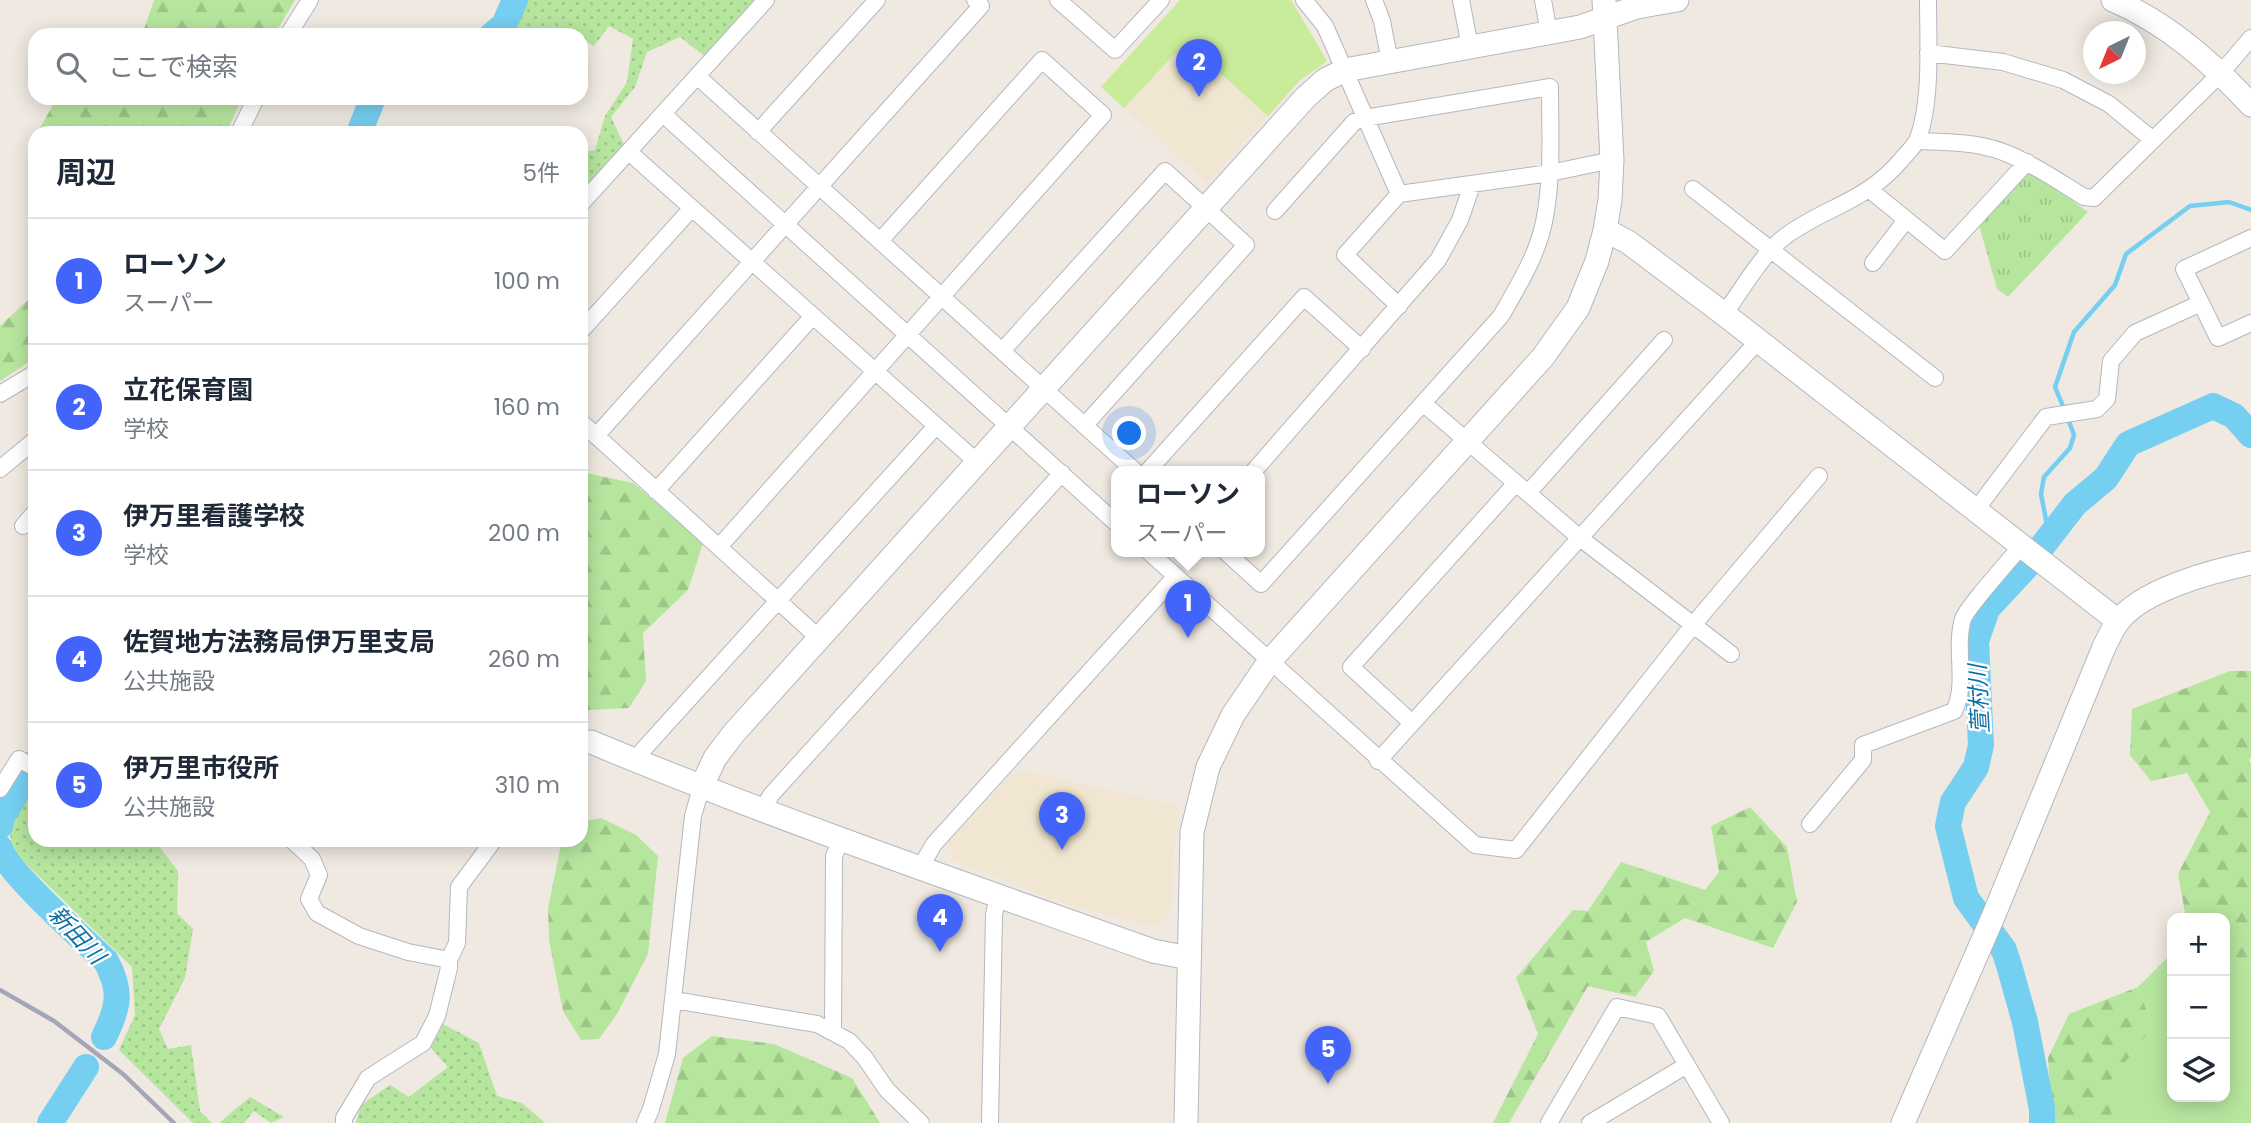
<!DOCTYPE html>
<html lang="ja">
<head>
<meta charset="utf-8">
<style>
  body { margin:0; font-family:Poppins,"Noto Sans JP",sans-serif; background:#f6f6f7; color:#1f2937 }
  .controls { position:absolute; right:21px; bottom:21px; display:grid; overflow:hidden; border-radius:14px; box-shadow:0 4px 18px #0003 }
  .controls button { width:63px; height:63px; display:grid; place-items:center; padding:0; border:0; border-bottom:2px solid #e0e1e3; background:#fff; color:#1f2937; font:35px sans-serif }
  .compass { position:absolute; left:2083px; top:21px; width:63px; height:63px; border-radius:50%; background:#fff; box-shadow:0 4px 18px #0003; rotate:223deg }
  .you { position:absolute; left:1130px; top:434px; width:24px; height:24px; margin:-18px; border:5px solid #fff; border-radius:50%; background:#1a73e8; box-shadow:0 0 0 10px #1a73e833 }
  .badge { display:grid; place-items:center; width:46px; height:46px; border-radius:50%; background:#4264fb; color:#fff; font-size:23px; font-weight:700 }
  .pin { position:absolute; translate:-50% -58px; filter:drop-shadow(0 2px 4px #0008) }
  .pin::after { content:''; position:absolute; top:37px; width:24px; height:21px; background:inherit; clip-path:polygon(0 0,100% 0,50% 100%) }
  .popup { position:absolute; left:1111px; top:466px; width:154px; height:91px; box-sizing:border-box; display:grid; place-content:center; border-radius:14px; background:#fff; filter:drop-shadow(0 2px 5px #0005); font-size:23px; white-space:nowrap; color:#747a83 }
  .popup b { font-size:26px; color:#1f2937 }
  .popup::after { content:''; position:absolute; left:50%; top:100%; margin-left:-14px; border:14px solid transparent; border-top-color:#fff }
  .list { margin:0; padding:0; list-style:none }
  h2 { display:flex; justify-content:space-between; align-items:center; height:91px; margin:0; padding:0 28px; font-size:30px }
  h2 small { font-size:23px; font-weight:400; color:#747a83 }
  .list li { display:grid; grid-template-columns:46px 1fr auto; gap:21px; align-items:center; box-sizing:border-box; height:126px; padding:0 28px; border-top:2px solid #e0e1e3 }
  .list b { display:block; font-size:26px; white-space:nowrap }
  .list p { margin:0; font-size:23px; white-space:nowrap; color:#747a83 }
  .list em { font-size:23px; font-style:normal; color:#747a83 }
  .icon { flex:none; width:38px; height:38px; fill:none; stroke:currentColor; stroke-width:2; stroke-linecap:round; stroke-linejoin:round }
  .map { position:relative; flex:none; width:2251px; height:1123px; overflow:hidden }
  .search { position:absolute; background:#fff; box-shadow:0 4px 18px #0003; left:28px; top:28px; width:560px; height:77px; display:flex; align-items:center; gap:18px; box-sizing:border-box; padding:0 24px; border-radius:21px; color:#747a83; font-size:26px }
  .panel { position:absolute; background:#fff; box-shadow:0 4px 18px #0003; left:28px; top:126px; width:560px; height:721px; border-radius:21px }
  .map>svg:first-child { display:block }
  .education { fill:#f0e6d1 }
  .grass { fill:url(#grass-dots) }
  .forest { fill:url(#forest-firs) }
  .park { fill:url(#park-tufts) }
  .garden { fill:#b6e59e }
  .pitch { fill:#c9ec9a }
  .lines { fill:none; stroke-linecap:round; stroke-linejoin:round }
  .stream { stroke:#75cff0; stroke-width:4.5 }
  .river { stroke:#75cff0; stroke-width:26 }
  .street-casing { stroke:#b4b7c1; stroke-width:18 }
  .secondary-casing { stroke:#b4b7c1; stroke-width:25 }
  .street { stroke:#fff; stroke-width:16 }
  .secondary { stroke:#fff; stroke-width:23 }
  .rail { stroke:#a3a6b8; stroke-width:4.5 }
  .labels { text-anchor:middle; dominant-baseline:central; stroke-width:5; stroke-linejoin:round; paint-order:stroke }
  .water-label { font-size:23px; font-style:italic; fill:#0d6fa3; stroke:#fff }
</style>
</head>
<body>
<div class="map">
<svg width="2251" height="1123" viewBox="0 0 2251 1123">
  <defs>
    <pattern id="grass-dots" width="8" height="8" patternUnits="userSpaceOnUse" patternTransform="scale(1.75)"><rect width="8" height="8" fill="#b6e59e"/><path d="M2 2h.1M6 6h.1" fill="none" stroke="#9dc588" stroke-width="1.8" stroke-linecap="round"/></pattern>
    <pattern id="forest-firs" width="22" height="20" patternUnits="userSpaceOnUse" patternTransform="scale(1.75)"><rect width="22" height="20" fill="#b6e59e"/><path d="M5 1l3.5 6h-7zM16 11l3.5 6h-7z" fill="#9dc588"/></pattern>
    <pattern id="park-tufts" width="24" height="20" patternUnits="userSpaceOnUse" patternTransform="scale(1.75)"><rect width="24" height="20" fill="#b6e59e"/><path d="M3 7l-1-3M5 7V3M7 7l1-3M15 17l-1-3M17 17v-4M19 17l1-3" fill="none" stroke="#9dc588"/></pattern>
  </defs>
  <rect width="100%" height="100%" fill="#efe9e1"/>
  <path class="education" d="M 1180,0 L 1291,0 L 1327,61 L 1299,81 L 1207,183 L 1101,87 Z
    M 1028,772 L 1180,806 L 1173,857 L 1170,915 L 1154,927 L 1067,904 L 953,861 L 949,842 L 1010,774 Z"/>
  <path class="grass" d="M 527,0 L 758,0 L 707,58 L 680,37 L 647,52 L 635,87 L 611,117 L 625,147 L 581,196 L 581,152 L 595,150 L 605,116 L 627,82 L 633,39 L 609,26 L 594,46 L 581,38 L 581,35 L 509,35 L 524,10 Z
    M 35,780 L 35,840 L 154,840 L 178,871 L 177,913 L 193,929 L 185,978 L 159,1029 L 168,1049 L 191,1045 L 200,1111 L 212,1123 L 193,1123 L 119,1050 L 135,1015 L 132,967 L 17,855 C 0,821 16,808 35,780 Z
    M 443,1024 L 479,1043 L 497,1096 L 522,1103 L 545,1123 L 356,1123 L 361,1105 L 390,1085 L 409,1097 L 448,1067 L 431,1048 Z
    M 250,1097 L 284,1117 L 271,1123 L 254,1111 L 244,1123 L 219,1123 Z"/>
  <path class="forest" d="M 154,0 L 295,0 L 274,35 L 142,35 Z
    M 57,98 L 242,98 L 226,133 L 37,133 Z
    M 35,297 L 35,358 L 0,381 L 0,326 L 28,300 Z
    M 581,472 L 633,483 L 703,543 L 688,590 L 643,633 L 646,681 L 629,708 L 588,710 L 581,739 Z
    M 2230,671 L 2251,671 L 2251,758 L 2249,760 L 2251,764 L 2251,961 L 2225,964 L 2225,918 L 2186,918 L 2178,874 L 2210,812 L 2187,773 L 2151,781 L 2130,755 L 2132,709 Z
    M 1750,807 L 1787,847 L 1797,902 L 1773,948 L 1685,918 L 1646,942 L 1654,971 L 1635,997 L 1588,986 L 1509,1123 L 1493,1123 L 1538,1034 L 1516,978 L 1573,910 L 1588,911 L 1621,862 L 1705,890 L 1719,872 L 1711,826 Z
    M 601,818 L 636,835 L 658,856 L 648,954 L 617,1014 L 599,1039 L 581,1040 L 563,1011 L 549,940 L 548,908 L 562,840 L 581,840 L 581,822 Z
    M 2138,987 L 2153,1027 L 2108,1084 L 2113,1123 L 2052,1123 L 2048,1058 L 2069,1014 Z
    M 712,1036 L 774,1044 L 852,1078 L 880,1123 L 665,1123 L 683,1058 Z"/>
  <path class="park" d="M 2029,171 L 2088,212 L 2008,297 L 1997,289 L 1979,225 Z"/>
  <path class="garden" d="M 2172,953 L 2172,1097 L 2225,1097 L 2225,964 L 2251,961 L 2251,1123 L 2113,1123 L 2108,1084 L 2153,1027 L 2138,987 Z"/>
  <path class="pitch" d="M 1180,0 L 1291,0 L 1327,61 L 1299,81 L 1268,116 L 1186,42 L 1124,108 L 1101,87 Z"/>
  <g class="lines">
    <path class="stream" d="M 2065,411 L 2055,387 L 2074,332 L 2115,285 L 2126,254 L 2190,206 L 2229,202 L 2251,210
      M 2049,535 L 2041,494 L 2044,477 L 2070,448 L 2074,435 L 2068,419"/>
    <path class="river" d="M 492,35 L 504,25 L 515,0
      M 359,133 L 373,98
      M 0,826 L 2,817 L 35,762
      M 0,848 C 5,870 85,941 106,961 C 122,991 119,1007 104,1037
      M 50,1123 L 86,1067
      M 2042,1123 L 2042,1109 L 2025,1022 L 2009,965 L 2004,950 L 1966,898 L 1948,826 L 1953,802 L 1976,767 L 1981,745 L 1976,641 L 1987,609 L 2026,567 L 2075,504 L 2106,478 L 2128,444 L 2213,406 L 2234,416 L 2251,435"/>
    <defs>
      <path id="street" d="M 1058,0 L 1115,50 L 1161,0
        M 1304,0 L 1325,26 L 1399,194 L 1550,173 L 1612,160
        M 1374,0 L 1382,21 L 1390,62
        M 1461,0 L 1470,47
        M 1543,0 L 1549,33
        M 288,35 L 310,0
        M 1928,53 L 2003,62 L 2063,80 L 2109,104 L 2153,140
        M 697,76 L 1136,472
        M 663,114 L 1116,523
        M 758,132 L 877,0
        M 239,133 L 256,98
        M 1917,141 C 1945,142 1977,142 2003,152 C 2032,163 2058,181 2084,197 L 2094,198 L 2221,73 L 2251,38
        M 629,152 L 977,462
        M 1693,189 L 1935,378
        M 1870,190 L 1945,251 L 2027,162
        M 581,204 L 766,0
        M 1873,263 L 1906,220
        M 2201,303 L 2184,269 L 2251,238
        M 1399,306 L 1345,255 L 1399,194
        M 1724,314 C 1742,290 1763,252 1787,235 C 1828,206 1867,201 1902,159 C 1907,153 1915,146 1918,138 C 1932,101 1928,40 1928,0
        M 581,331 L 692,208
        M 1002,351 L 1165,171 L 1246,245 L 1085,425
        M 0,394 L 35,373
        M 1424,404 L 1580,538 L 1731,654
        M 581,422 L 819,638
        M 596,436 L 981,6 L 975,0
        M 0,469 L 35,440
        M 1147,472 L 1304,297 L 1362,349
        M 1253,472 L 1438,260 L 1460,220 L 1472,185
        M 656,491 L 813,316
        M 1528,493 L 1664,340
        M 1975,511 L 2046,417 L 2097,409 L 2107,399 L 2111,361 L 2135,333 L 2201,303 L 2218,338 L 2251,323
        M 23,526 L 35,512
        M 719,547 L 1103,115 L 1042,60 L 880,241
        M 1149,552 L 1475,845 L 1516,850 L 1693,625 L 1819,476
        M 1226,552 L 1261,584 L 1501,316 C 1518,286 1537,256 1544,222 C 1553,178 1550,132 1550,87 L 1365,118 L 1354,122 L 1275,211
        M 1412,723 L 1351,667 L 1516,483
        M 637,761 L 642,751 L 936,426
        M 1378,761 L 1758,341
        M 0,789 L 19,759 L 35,768
        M 762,811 L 771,795 L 1062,473
        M 1810,824 L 1863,760 L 1863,745 L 1954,711 C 1968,684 1954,649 1963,619 C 1967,607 2010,560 2021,546
        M 292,840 L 312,859 L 319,875 L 309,899 L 317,913 L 359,936 L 408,952 L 449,960 L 449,968 L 437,1016 L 423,1043 L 368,1078 L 344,1118 L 344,1123
        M 920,868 L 934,844 L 1175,577
        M 449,960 L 457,943 L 459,887 L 494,840
        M 674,1000 L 817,1024 L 849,1041 L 865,1058 L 887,1090 L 921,1123
        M 833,1031 L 834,856 L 841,840
        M 645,1123 L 651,1109 L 667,1054 L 693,816 L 701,788
        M 990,1123 L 994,915 L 998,896
        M 1549,1123 L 1617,1007 L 1658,1016 L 1721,1123
        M 1590,1123 L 1687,1065"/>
      <path id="secondary" d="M 2113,0 C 2167,23 2211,62 2251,105
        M 1605,230 L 1628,242 L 1724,314 L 2118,621
        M 591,742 C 776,819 965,884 1153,951 L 1189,958
        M 701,788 L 715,758 L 734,733 L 1305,98 L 1325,80 L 1345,70 L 1580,27 L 1637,7 L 1677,0
        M 1186,1123 L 1192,832 L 1208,767 L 1233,715 L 1269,662 L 1543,357 L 1578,308 L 1597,261 L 1605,230 L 1610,200 L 1612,160 L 1604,0
        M 1903,1123 L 1993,917 L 2104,647 C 2108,639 2112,630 2117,623 C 2140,590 2213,571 2251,563"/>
    </defs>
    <use href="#street" class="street-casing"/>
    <use href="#secondary" class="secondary-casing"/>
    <use href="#street" class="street"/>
    <use href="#secondary" class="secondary"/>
    <path class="rail" d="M 0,990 L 54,1021 L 123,1074 L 174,1123"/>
  </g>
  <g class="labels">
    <g class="water-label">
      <text transform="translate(1979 699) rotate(-93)">萱村川</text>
      <text transform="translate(77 935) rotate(47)">新田川</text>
    </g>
  </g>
</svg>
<div class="controls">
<button>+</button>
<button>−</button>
<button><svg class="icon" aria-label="layers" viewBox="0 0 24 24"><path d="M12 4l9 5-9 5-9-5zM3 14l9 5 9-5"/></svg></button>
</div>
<svg class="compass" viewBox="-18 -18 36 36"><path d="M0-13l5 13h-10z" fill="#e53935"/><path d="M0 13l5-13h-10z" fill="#747a83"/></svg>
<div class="you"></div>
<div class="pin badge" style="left:1188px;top:638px">1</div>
<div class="popup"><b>ローソン</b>スーパー</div>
<div class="pin badge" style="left:1199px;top:97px">2</div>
<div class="pin badge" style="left:1062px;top:850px">3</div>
<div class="pin badge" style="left:940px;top:952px">4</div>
<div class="pin badge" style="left:1328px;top:1084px">5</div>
<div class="search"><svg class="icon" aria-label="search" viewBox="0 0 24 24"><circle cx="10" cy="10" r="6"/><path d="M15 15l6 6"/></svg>ここで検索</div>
<section class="panel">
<h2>周辺<small>5件</small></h2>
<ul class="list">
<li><span class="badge">1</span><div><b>ローソン</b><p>スーパー</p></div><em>100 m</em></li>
<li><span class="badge">2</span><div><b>立花保育園</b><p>学校</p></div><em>160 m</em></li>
<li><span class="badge">3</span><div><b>伊万里看護学校</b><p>学校</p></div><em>200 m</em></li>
<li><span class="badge">4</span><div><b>佐賀地方法務局伊万里支局</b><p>公共施設</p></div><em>260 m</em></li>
<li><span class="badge">5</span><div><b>伊万里市役所</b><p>公共施設</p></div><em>310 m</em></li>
</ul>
</section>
</div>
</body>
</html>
